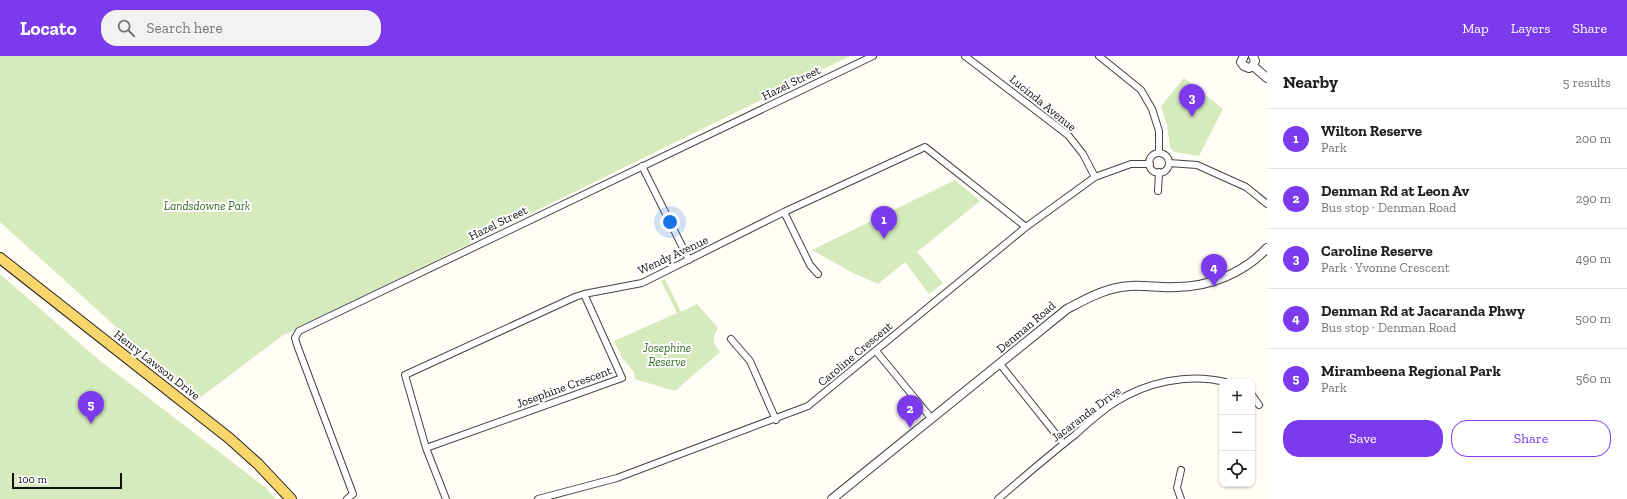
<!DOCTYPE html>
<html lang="en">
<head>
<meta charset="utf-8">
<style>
  body { margin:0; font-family:"Zilla Slab",serif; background:#f2f2f2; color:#202124 }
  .controls { position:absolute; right:12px; bottom:12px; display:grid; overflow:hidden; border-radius:8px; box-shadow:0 1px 3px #0004 }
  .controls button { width:36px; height:36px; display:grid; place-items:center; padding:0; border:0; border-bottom:1px solid #e0e0e0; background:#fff; color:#202124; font:20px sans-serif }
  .scale { position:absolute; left:12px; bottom:10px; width:110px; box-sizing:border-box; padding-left:4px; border:2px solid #111; border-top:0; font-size:11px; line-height:14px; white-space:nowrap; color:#111; -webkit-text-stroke:3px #fff; paint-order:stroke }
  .you { position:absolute; left:670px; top:166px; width:14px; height:14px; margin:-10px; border:3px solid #fff; border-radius:50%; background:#1a73e8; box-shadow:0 0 0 6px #1a73e833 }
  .badge { display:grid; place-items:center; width:26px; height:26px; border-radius:50%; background:#7c3aed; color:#fff; font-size:13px; font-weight:700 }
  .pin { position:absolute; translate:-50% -33px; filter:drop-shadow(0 1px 2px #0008) }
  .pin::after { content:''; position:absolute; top:21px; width:14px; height:12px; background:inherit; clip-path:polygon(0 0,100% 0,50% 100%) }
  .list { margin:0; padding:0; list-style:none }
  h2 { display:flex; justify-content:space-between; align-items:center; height:52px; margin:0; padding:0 16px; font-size:17px }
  h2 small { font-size:13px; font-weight:400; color:#757577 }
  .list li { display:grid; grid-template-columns:26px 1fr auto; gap:12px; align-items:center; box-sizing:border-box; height:60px; padding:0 16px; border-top:1px solid #e0e0e0 }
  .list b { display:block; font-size:15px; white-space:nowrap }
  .list p { margin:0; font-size:13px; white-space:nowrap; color:#757577 }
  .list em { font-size:13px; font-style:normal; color:#757577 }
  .actions { display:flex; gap:8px; padding:12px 16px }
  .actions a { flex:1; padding:9px 0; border:1px solid #7c3aed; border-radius:16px; text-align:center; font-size:14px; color:#7c3aed }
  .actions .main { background:#7c3aed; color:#fff }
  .icon { flex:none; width:22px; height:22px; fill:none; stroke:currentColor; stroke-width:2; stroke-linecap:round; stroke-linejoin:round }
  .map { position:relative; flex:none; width:1267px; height:443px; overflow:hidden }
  header { display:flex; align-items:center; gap:24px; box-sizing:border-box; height:56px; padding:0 20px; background:#7c3aed; color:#fff }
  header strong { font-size:19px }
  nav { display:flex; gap:22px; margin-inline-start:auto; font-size:14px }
  .search { width:280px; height:36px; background:#f2f2f2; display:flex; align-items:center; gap:10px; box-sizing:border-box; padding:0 14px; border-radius:16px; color:#757577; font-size:15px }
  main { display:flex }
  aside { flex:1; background:#fff }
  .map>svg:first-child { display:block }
  .green { fill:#d5ebbd }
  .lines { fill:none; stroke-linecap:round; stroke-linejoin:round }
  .minor-casing { stroke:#444; stroke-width:8 }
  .tertiary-casing { stroke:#444; stroke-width:10 }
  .primary-casing { stroke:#222; stroke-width:12 }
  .minor { stroke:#fff; stroke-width:6 }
  .tertiary { stroke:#fff; stroke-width:8 }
  .primary { stroke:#f9d66b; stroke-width:10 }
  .labels { text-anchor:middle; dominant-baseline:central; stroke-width:4; stroke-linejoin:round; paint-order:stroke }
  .street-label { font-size:12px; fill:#111; stroke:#fff }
  .park-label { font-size:12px; font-style:italic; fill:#2f6b1f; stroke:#fff }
</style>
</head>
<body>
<header>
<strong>Locato</strong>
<div class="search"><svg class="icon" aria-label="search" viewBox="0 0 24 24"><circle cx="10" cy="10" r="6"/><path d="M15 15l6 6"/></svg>Search here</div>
<nav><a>Map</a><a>Layers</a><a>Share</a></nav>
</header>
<main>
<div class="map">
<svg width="1267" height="443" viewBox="0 0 1267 443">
  <rect width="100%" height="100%" fill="#fffdf5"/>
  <path class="green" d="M 0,0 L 850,0 L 282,280 L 197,344 L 0,166 Z
    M 1184,22 L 1223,53 L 1199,100 L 1174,96 L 1170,91 L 1167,69 L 1161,50 Z
    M 955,124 L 980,145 L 917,196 L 943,227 L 929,238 L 905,206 L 878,228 L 853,217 L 812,194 Z
    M 0,218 L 99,304 L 266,432 L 276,443 L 0,443 Z
    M 665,223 L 681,256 L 697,248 L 718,272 C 712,281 713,289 720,296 L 675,335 L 635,323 L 634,316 L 623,303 L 614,285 L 677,257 L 661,225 Z"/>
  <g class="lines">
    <defs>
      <path id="minor" d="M 965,0 L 1068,79 L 1083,98 L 1095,121
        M 1099,0 L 1141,34 L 1152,53 L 1159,75 L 1159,97
        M1149 107a10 10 0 1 1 20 0a10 10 0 1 1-20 0Z
        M 1169,107 L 1197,109 L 1246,131 L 1267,148
        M 642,110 L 689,204
        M 1158,135 L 1159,116
        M 784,156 L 810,209 L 818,218
        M 731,283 L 750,305 L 776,364
        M 876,295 L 931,362
        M 1000,308 L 1063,387
        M 1252,339 L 1259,349
        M 426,392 L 622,322 L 584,238
        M 347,443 L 353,438 L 297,289 L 295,282 L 299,275 L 873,0
        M 446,443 L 426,392 L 405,319 L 575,241 L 584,238 L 642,227 L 784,156 L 925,91 L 1026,171
        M 538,443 L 617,422 L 808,350 L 1026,171 L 1095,121 L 1131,108 L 1150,108
        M 998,443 C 1024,421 1049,399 1076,378 C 1088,367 1100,356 1114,347 C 1146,326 1188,317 1225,326
        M 1181,443 L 1177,432 L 1181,414"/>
      <path id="tertiary" d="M 1244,0 L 1241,6 L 1244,10 L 1249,12 L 1253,10
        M 1253,0 L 1255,5 L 1253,10
        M 1253,10 L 1267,22
        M 832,443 L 1067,253 C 1086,243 1107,231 1130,230 C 1145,229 1161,232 1176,231 C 1209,231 1244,217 1267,192"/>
      <path id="primary" d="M 0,202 L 229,382 L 258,408 L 291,443"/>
    </defs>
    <use href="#minor" class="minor-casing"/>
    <use href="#tertiary" class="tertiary-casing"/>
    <use href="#primary" class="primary-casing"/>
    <use href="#minor" class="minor"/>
    <use href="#tertiary" class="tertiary"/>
    <use href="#primary" class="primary"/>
  </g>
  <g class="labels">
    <g class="street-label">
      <text transform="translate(791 27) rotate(-26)">Hazel Street</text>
      <text transform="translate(1043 47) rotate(39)">Lucinda Avenue</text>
      <text transform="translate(498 167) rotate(-26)">Hazel Street</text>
      <text transform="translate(673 199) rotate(-25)">Wendy Avenue</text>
      <text transform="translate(1026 271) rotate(-40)">Denman Road</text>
      <text transform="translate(855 298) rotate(-40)">Caroline Crescent</text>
      <text transform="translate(157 309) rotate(38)">Henry Lawson Drive</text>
      <text transform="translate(564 331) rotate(-20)">Josephine Crescent</text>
      <text transform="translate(1086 358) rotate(-37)">Jacaranda Drive</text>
    </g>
    <g class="park-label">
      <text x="207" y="150">Landsdowne Park</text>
      <text x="667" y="292">Josephine<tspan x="667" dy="14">Reserve</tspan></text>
    </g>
  </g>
</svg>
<div class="controls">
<button>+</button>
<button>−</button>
<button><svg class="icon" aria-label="locate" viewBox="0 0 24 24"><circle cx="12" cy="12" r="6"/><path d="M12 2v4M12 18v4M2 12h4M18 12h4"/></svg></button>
</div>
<div class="scale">100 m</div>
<div class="you"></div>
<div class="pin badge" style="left:884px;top:183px">1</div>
<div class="pin badge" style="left:910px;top:372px">2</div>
<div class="pin badge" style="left:1192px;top:61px">3</div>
<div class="pin badge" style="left:1214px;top:231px">4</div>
<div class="pin badge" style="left:91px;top:368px">5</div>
</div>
<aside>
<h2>Nearby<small>5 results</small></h2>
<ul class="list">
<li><span class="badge">1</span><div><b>Wilton Reserve</b><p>Park</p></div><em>200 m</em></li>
<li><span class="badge">2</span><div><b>Denman Rd at Leon Av</b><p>Bus stop · Denman Road</p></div><em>290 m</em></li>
<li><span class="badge">3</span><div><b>Caroline Reserve</b><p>Park · Yvonne Crescent</p></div><em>490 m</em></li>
<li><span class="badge">4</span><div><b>Denman Rd at Jacaranda Phwy</b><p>Bus stop · Denman Road</p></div><em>500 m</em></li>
<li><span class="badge">5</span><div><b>Mirambeena Regional Park</b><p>Park</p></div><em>560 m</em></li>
</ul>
<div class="actions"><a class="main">Save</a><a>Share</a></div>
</aside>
</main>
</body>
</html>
